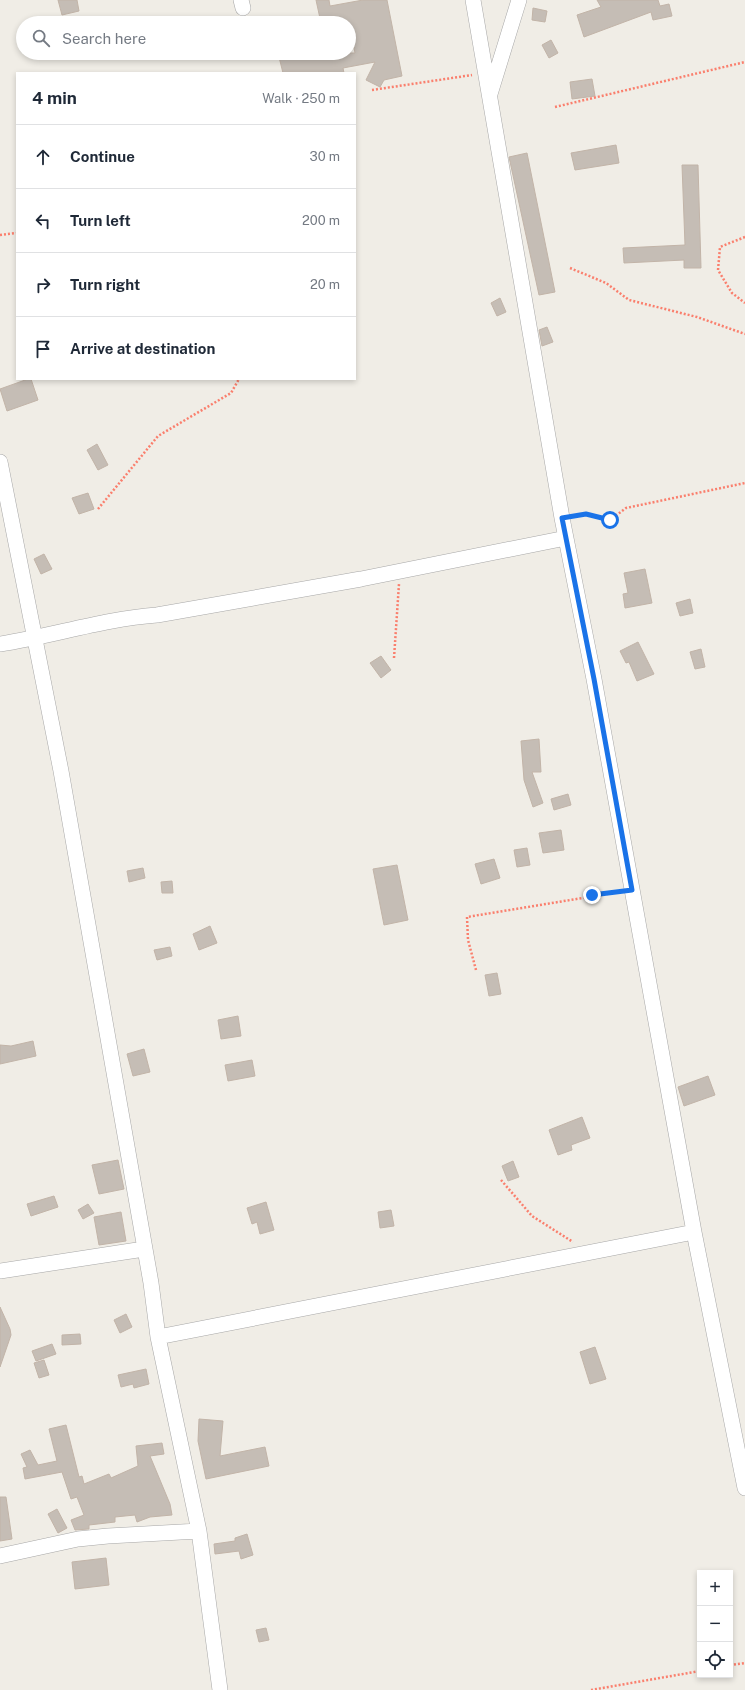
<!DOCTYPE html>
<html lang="en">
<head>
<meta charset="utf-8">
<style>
  body { margin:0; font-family:"Public Sans",sans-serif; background:#f6f6f7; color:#1f2937 }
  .controls { position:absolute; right:12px; bottom:12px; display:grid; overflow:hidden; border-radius:0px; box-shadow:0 2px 6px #0003 }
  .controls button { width:36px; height:36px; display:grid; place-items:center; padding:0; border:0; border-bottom:1px solid #e0e1e3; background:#fff; color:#1f2937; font:20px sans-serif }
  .stop { position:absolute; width:12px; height:12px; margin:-9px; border:3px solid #1a73e8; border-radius:50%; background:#fff }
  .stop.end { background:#1a73e8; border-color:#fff; box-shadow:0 1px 4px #0008 }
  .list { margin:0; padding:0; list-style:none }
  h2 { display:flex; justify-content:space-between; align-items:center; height:52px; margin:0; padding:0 16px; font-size:17px }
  h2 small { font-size:13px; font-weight:400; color:#747a83 }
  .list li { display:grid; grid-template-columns:26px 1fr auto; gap:12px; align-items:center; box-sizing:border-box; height:64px; padding:0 16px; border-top:1px solid #e0e1e3 }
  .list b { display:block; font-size:15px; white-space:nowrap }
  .list em { font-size:13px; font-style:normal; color:#747a83 }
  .icon { flex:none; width:22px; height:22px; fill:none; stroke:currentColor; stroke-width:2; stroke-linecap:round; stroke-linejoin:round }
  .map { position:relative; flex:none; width:745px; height:1690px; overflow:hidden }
  .search { position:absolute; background:#fff; box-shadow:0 2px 6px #0003; left:16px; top:16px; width:340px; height:44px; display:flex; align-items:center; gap:10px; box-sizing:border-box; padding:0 14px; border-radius:22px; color:#747a83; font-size:15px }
  .panel { position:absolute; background:#fff; box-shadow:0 2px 6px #0003; left:16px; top:72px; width:340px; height:308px; border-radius:0px }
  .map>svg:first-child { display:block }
  .building { fill:#c5bdb5; stroke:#c2b4a8 }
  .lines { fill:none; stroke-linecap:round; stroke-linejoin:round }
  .minor-casing { stroke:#a7a7a7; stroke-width:16 }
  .path { stroke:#fa7f6d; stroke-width:2.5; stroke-dasharray:2 2; stroke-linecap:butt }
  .minor { stroke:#fff; stroke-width:15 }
  .route { stroke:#1a73e8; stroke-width:5 }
</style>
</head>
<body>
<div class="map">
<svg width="745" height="1690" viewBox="0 0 745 1690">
  <rect width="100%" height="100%" fill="#f0ede6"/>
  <path class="building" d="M 58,0 L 77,0 L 79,11 L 62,15 Z
    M 316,0 L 329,0 L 330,6 L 363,0 L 387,0 L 402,76 L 384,80 L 380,87 L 366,80 L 375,62 L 343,68 L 344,73 L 283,73 L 279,57 L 299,53 L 355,53 L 349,23 L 321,23 Z
    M 597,0 L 658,0 L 660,6 L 669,4 L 672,16 L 653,20 L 651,12 L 584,37 L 577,15 L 601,7 Z
    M 533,8 L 547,11 L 545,22 L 532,20 Z
    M 551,40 L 558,53 L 549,58 L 542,45 Z
    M 592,79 L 595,96 L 572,99 L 570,82 Z
    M 616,145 L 619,163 L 575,170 L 571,153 Z
    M 527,153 L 555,292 L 539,295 L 509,157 Z
    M 682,165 L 698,165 L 701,268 L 684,268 L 684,260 L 624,263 L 623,248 L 685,245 Z
    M 500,298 L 506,312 L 497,316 L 491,303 Z
    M 547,327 L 553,342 L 542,346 L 539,330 Z
    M 28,379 L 31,379 L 38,400 L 7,411 L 0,389 Z
    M 97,444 L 108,465 L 98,470 L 87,450 Z
    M 88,493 L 94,509 L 79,514 L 72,498 Z
    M 44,554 L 52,569 L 41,574 L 34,559 Z
    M 645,569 L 652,603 L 625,608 L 623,594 L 628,593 L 624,573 Z
    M 690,599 L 693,613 L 680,616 L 676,603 Z
    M 638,642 L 654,674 L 637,681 L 629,662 L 626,663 L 620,651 Z
    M 701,649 L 705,667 L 695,669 L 690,652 Z
    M 381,656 L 391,670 L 381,678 L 370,663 Z
    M 539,739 L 541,772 L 532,772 L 543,803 L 533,807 L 524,780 L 521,741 Z
    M 568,794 L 571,805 L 554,810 L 551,799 Z
    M 561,830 L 564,850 L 543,853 L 539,833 Z
    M 527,848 L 530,865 L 517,867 L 514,850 Z
    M 494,859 L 500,878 L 481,884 L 475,864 Z
    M 397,865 L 408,920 L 384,925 L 373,869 Z
    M 143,868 L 145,878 L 129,882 L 127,871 Z
    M 172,881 L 173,893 L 162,893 L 161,882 Z
    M 210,926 L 217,943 L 199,950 L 193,934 Z
    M 170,947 L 172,956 L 157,960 L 154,950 Z
    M 497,973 L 501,994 L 489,996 L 485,975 Z
    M 238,1016 L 241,1036 L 221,1039 L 218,1020 Z
    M 33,1041 L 36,1056 L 0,1064 L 0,1045 L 11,1046 Z
    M 144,1049 L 150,1072 L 133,1076 L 127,1054 Z
    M 252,1060 L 255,1076 L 228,1081 L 225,1065 Z
    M 708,1076 L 715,1095 L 684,1106 L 678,1087 Z
    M 582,1117 L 590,1138 L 571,1145 L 572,1150 L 558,1155 L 549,1130 Z
    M 118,1160 L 124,1189 L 99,1194 L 92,1165 Z
    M 513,1161 L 519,1177 L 508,1181 L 502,1166 Z
    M 54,1196 L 58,1207 L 31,1216 L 27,1204 Z
    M 266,1202 L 274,1230 L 260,1234 L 257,1222 L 252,1224 L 247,1208 Z
    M 88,1204 L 94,1213 L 83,1219 L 78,1210 Z
    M 391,1210 L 394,1226 L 380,1228 L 378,1212 Z
    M 121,1212 L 126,1241 L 99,1245 L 94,1217 Z
    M 0,1307 L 10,1329 L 11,1335 L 0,1367 Z
    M 126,1314 L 132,1327 L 120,1333 L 114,1320 Z
    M 80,1334 L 81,1344 L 62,1345 L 62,1335 Z
    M 52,1344 L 56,1354 L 36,1361 L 32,1351 Z
    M 595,1347 L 606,1379 L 590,1384 L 580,1352 Z
    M 44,1360 L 49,1375 L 39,1378 L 34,1363 Z
    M 146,1369 L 149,1384 L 134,1388 L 133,1384 L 121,1387 L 118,1375 Z
    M 199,1419 L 223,1421 L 220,1456 L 265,1447 L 269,1466 L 206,1479 L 198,1441 Z
    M 66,1425 L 79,1477 L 82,1476 L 84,1484 L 109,1474 L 111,1478 L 138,1466 L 136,1446 L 162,1443 L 164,1454 L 150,1456 L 170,1504 L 172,1515 L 150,1517 L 137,1522 L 135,1515 L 115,1517 L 115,1522 L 89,1525 L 89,1529 L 75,1530 L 71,1520 L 84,1515 L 77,1497 L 71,1499 L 62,1472 L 25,1479 L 23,1468 L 27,1467 L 21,1454 L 30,1450 L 38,1465 L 57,1461 L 49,1429 Z
    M 0,1497 L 6,1497 L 12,1539 L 0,1541 Z
    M 57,1509 L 67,1528 L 58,1533 L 48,1514 Z
    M 247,1534 L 253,1555 L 241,1559 L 239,1551 L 215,1554 L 214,1544 L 235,1541 L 235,1538 Z
    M 106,1558 L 109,1585 L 75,1589 L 72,1562 Z
    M 266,1628 L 269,1640 L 259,1642 L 256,1630 Z"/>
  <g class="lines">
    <defs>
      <path id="minor" d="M 241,0 L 243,8
        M 473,0 L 562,518 L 594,679 L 694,1232 L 745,1488
        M 490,94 L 519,0
        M 0,462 L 61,771 L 151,1283 L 158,1337 L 199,1531 L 220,1690
        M 0,644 C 53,636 103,619 157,615 L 361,579 L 566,538
        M 0,1271 L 144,1249
        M 158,1337 L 694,1232
        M 0,1556 L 78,1539 L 108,1536 L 199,1531"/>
    </defs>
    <use href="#minor" class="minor-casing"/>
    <path class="path" d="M 372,90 L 472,75
      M 555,107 L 745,62
      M 0,235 L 17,233
      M 745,237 L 720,247 L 718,270 L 732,293 L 745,303
      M 570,268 L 606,283 L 629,300 L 697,317 L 745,334
      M 98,509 L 158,436 L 231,393 L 239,379
      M 574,516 L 586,514 L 610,520 L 626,508 L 745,483
      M 394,658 L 399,584
      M 476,970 L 468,940 L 467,917 L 619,892
      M 501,1180 L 532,1216 L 573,1242
      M 730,1665 L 745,1663
      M 591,1690 L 700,1671"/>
    <use href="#minor" class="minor"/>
  </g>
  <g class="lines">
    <path class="route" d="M 592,895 L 632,890 L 594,679 L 562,518 L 586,514 L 610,520"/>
  </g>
</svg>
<div class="controls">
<button>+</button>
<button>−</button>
<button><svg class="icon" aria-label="locate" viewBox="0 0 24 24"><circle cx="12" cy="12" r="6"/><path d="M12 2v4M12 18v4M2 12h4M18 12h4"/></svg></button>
</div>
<div class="stop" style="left:610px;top:520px"></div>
<div class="stop end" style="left:592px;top:895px"></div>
<div class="search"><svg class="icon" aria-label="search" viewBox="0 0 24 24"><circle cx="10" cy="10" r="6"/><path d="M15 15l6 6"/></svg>Search here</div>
<section class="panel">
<h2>4 min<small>Walk · 250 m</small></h2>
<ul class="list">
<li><svg class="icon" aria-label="ahead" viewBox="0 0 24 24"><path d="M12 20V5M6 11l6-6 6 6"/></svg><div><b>Continue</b></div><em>30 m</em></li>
<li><svg class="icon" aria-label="left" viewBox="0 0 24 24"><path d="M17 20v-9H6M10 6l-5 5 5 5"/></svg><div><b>Turn left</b></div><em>200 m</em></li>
<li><svg class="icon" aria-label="right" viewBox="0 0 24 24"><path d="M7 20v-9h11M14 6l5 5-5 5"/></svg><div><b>Turn right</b></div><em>20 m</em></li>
<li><svg class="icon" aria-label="arrive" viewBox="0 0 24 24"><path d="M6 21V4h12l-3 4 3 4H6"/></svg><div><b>Arrive at destination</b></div></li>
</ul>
</section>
</div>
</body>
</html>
